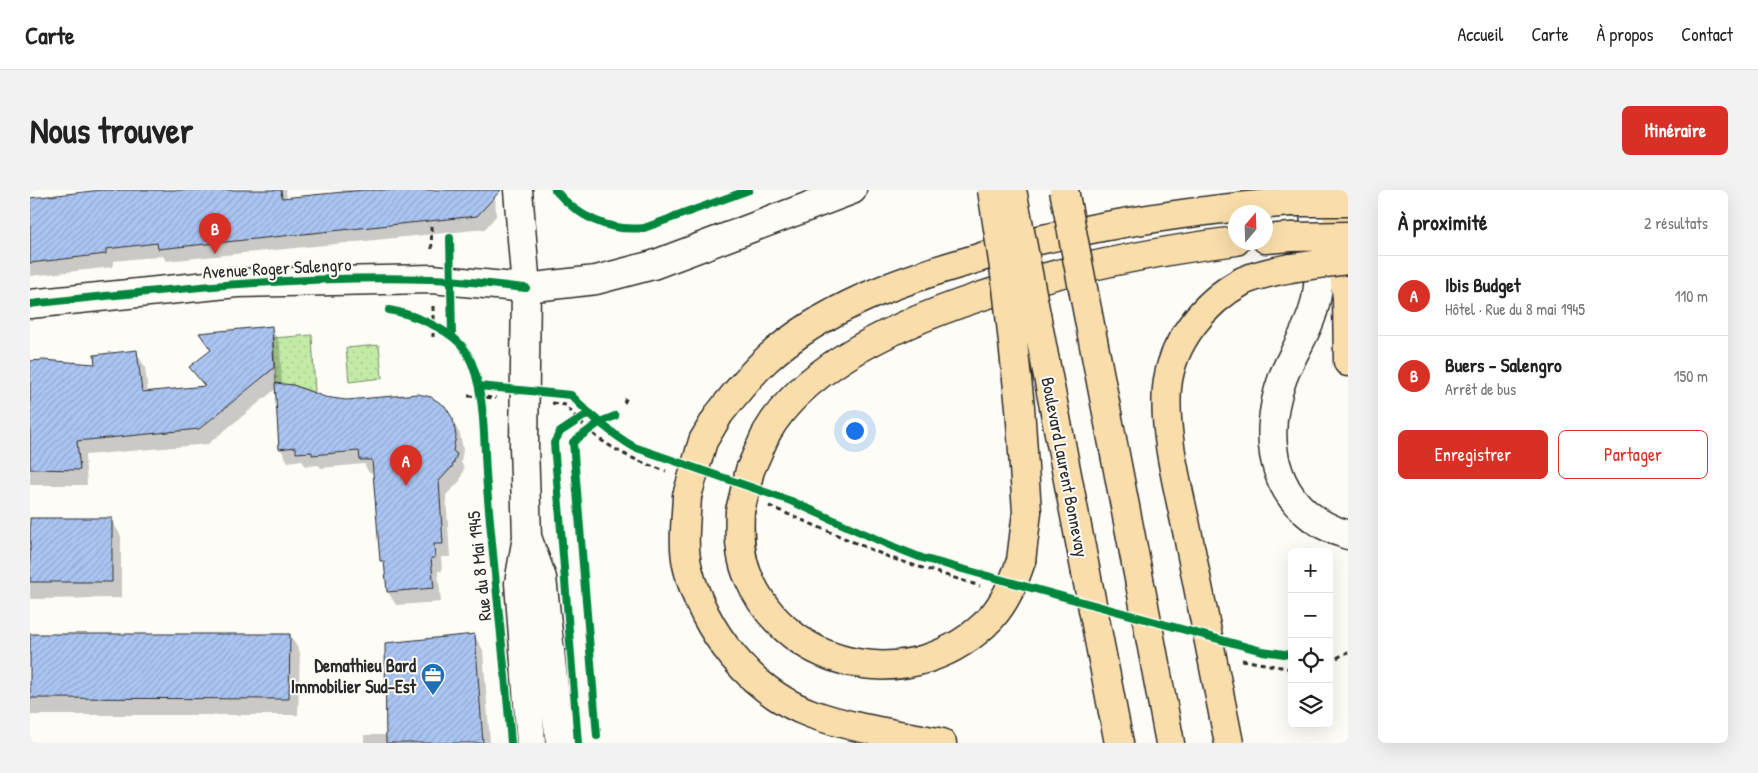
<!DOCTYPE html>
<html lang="fr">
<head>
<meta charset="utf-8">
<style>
  body { margin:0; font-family:"Patrick Hand",sans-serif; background:#f2f2f2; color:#222 }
  .controls { position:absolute; right:15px; bottom:15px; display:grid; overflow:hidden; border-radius:8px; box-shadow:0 5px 20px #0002 }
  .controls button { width:45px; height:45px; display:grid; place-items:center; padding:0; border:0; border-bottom:1px solid #e0e0e0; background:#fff; color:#222; font:25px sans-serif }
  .compass { position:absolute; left:1198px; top:15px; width:45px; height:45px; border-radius:50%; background:#fff; box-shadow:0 5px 20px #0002; rotate:19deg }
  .you { position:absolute; left:824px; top:240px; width:18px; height:18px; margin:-12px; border:4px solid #fff; border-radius:50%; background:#1a73e8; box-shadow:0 0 0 8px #1a73e833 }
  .badge { display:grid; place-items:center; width:32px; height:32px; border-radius:50%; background:#d93025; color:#fff; font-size:16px; font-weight:700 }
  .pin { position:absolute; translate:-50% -41px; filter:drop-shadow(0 1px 2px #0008) }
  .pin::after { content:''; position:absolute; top:26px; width:18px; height:15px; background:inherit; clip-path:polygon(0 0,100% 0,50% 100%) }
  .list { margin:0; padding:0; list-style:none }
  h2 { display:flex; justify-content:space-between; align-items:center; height:65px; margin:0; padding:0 20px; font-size:21px }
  h2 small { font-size:16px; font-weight:400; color:#767676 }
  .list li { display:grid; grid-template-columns:32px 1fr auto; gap:15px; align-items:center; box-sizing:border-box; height:80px; padding:0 20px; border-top:1px solid #e0e0e0 }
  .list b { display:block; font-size:19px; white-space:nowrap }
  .list p { margin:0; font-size:16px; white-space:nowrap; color:#767676 }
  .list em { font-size:16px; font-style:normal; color:#767676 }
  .actions { display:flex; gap:10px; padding:15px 20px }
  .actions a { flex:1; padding:11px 0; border:1px solid #d93025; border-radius:8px; text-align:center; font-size:18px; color:#d93025 }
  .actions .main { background:#d93025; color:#fff }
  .icon { flex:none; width:28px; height:28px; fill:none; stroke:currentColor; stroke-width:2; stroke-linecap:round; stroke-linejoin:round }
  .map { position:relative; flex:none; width:1318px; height:553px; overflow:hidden; border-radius:8px }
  header { display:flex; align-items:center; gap:30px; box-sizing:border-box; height:70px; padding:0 25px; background:#fff; border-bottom:1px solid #e0e0e0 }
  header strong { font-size:24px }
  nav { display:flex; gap:28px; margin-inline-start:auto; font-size:18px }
  .intro { display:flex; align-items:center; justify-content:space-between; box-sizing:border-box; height:120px; padding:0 30px }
  h1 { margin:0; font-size:35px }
  .button { padding:12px 22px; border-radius:8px; background:#d93025; color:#fff; font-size:18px; font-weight:700 }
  main { display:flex; gap:30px; padding:0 30px }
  aside { flex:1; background:#fff; border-radius:8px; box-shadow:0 5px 20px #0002 }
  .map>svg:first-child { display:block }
  .grass { fill:url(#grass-dots); stroke:#778b68 }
  .shadow { fill:#0003 }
  .building { fill:url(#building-hatch); stroke:#2b2b2b }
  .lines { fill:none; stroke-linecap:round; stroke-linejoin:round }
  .tertiary-casing { stroke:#2b2b2b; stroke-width:31 }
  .secondary-casing { stroke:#2b2b2b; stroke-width:31 }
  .trunk-casing { stroke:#2b2b2b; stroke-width:31 }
  .path { stroke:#2b2b2b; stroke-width:3; stroke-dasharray:5 4; stroke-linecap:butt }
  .tertiary { stroke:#fdfcf7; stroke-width:28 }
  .secondary { stroke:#fdfcf7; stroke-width:28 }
  .trunk { stroke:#f9deab; stroke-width:28 }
  .trunk-bridge-casing { stroke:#2b2b2b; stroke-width:31; stroke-linecap:butt }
  .trunk-bridge { stroke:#f9deab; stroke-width:28 }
  .cycleway-casing { stroke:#fdfcf7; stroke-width:11 }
  .cycleway { stroke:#00873e; stroke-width:8 }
  .labels { text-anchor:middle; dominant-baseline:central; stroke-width:4; stroke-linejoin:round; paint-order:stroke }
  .street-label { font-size:18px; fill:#2b2b2b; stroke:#fdfcf7 }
  .poi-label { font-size:18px; font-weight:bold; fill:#2b2b2b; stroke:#fdfcf7; text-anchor:end }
</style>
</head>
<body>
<header>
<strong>Carte</strong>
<nav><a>Accueil</a><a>Carte</a><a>À propos</a><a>Contact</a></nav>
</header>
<div class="intro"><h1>Nous trouver</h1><a class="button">Itinéraire</a></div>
<main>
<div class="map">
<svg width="1318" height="553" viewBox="0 0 1318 553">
  <defs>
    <pattern id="grass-dots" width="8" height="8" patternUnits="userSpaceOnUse" patternTransform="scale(1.25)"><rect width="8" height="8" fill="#c3eba6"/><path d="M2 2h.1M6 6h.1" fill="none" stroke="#a8ca8f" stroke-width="1.8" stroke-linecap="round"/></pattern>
    <pattern id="building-hatch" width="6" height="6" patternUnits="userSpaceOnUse" patternTransform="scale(1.25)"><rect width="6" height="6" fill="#abc5f2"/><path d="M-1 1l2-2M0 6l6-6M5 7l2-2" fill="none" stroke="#93a9d0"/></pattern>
  </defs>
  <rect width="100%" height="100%" fill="#fdfcf7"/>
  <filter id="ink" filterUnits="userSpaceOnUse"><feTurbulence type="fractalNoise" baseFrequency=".02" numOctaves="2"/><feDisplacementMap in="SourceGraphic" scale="10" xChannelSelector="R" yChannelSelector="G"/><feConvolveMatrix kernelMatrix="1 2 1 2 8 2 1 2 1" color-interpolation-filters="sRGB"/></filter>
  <g filter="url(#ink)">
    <path class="grass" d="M 282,145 L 285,203 L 263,195 L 246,196 L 243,148 Z
      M 349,155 L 352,188 L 319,192 L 316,158 Z"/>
    <path class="shadow" d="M 81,0 L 256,0 L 257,9 L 312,3 L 312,0 L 465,0 L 466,26 L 455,39 L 136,71 L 133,66 L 83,71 L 83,77 L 0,86 L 0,8 Z
      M 241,138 L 250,153 L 252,195 L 295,208 L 422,230 L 430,244 L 433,260 L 431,272 L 434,278 L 430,291 L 416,305 L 420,367 L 411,367 L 412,381 L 408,381 L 411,412 L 366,415 L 358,402 L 356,378 L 352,371 L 344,283 L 339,283 L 334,274 L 291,278 L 289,275 L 275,276 L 272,270 L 258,272 L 250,258 L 247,198 L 178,254 L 55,265 L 57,295 L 0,295 L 0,173 L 66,175 L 106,162 L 115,177 L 118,203 L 174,197 L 161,177 L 181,162 L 171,144 Z
      M 0,329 L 81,329 L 91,346 L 91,408 L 0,409 Z
      M 0,445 L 260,445 L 270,462 L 268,525 L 0,525 Z
      M 445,446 L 453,460 L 460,553 L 334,553 L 334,545 L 357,545 Z"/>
    <path class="building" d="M 72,0 L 251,0 L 252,8 L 334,0 L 471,0 L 447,26 L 128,59 L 127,53 L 76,59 L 76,64 L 0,73 L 0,8 Z
      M 242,136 L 244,178 L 169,239 L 47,251 L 50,280 L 0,279 L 0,171 L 13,170 L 65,174 L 64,165 L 107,160 L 112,202 L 175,196 L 159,177 L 181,160 L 169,143 Z
      M 245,193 L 263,195 L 295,207 L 316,210 L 388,204 L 401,207 L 415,216 L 423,229 L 426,246 L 423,261 L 427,264 L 422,277 L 409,291 L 413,354 L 404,354 L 405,368 L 401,368 L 404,398 L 357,402 L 354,371 L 350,371 L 342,270 L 330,270 L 329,261 L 282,265 L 282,262 L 266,263 L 266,257 L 249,259 Z
      M 0,328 L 82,328 L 82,392 L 0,392 Z
      M 0,444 L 260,444 L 259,509 L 0,508 Z
      M 445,444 L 453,553 L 356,553 L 355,453 Z"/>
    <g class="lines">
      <defs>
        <path id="tertiary" d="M 488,0 L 496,98 L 494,256 L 497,347 L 489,393 L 501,553
          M 1281,0 C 1285,37 1294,78 1285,114 C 1279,140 1263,162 1253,187 C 1229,253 1244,323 1318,345
          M 497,347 L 512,388 L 530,553"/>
        <path id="secondary" d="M 0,114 L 207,93 L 402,89 L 496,98 L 566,90 L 623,75 L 822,0"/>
        <path id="trunk" d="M 1304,0 L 1317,108 L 1318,172
          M 1236,49 L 1261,47
          M 689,224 C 704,205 719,186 736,170 C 792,118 871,90 942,70 C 967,62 993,53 1018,48 C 1098,30 1180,19 1261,12
          M 737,242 C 808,120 1074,68 1206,51
          M 657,306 C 656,330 652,356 658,379 C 674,441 721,502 782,524 C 824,539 868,544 912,553
          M 710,321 C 709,342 709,364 717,384 C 758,485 888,506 961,428 C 976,411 984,392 991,371
          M 1056,383 L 1089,553
          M 1110,394 L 1140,553
          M 1199,553 C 1186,487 1173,422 1160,356 C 1151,307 1133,248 1137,198 C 1141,153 1174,112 1213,91 C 1228,84 1245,81 1261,78"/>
      </defs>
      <use href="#tertiary" class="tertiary-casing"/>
      <use href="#secondary" class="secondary-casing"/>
      <use href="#trunk" class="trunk-casing"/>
      <path class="path" d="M 401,36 L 402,62
        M 403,116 L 403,147
        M 438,206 L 466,208
        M 522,213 L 536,215 C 563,251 594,267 636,281
        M 594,213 L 597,207
        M 739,316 L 861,368 L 950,396
        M 1212,470 L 1262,479
        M 1299,472 L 1318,462
        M 567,546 L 543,252 L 570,232 L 585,226"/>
      <use href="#tertiary" class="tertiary"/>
      <use href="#secondary" class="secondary"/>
      <use href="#trunk" class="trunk"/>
      <defs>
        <path id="trunk-bridge" d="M 962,0 L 977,97 L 990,217 L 997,322 L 991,371
          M 982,0 L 1056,383
          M 1034,0 L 1110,394
          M 1261,12 L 1318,12
          M 1261,47 L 1318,46
          M 1261,78 L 1318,70
          M 657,306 L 673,251 L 689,224
          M 710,321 L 720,280 L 737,242"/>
      </defs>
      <use href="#trunk-bridge" class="trunk-bridge-casing"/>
      <use href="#trunk-bridge" class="trunk-bridge"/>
      <defs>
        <path id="cycleway" d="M 525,0 C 547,26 578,42 614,38 L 719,0
          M 420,48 L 422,145
          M 0,114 C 133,100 267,85 401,89 C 433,90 464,95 496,98
          M 359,120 C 383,124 425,141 437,163 C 457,199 453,255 457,297 C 464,382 474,467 481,553
          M 449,196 L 541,205 C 560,225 580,243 604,257 L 761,311 L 864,357 L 892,368 L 1232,461 L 1262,465
          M 567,546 L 543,252 L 570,232 L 585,226
          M 548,553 L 524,253 L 530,242 L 559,223"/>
      </defs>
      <use href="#cycleway" class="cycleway-casing"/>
      <use href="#cycleway" class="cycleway"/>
    </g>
  </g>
  <defs>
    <symbol id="office-pin" viewBox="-11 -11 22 30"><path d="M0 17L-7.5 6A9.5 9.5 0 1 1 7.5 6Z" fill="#1f6fb2" stroke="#fdfcf7"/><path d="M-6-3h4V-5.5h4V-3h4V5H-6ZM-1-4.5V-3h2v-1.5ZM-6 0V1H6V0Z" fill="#fff"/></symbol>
  </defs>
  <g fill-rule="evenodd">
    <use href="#office-pin" x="389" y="471" width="28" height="38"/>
  </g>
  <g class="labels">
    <g class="street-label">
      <text transform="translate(247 78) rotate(-3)">Avenue Roger Salengro</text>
      <text transform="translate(1035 277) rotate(79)">Boulevard Laurent Bonnevay</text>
      <text transform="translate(449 376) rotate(-96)">Rue du 8 Mai 1945</text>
    </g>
    <g class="poi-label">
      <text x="386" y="475">Demathieu Bard<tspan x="386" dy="21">Immobilier Sud-Est</tspan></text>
    </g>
  </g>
</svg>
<div class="controls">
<button>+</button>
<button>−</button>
<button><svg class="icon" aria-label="locate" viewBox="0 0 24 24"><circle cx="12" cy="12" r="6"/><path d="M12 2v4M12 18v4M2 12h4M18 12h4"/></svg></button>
<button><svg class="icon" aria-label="layers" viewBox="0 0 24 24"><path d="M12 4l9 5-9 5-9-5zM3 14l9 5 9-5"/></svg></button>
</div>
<svg class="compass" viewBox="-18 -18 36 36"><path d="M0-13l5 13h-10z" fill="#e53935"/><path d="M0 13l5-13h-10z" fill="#767676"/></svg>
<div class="you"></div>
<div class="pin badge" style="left:376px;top:296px">A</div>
<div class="pin badge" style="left:185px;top:64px">B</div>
</div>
<aside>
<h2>À proximité<small>2 résultats</small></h2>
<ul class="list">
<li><span class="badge">A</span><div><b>Ibis Budget</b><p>Hôtel · Rue du 8 mai 1945</p></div><em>110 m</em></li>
<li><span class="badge">B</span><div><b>Buers - Salengro</b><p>Arrêt de bus</p></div><em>150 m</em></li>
</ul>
<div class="actions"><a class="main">Enregistrer</a><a>Partager</a></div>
</aside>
</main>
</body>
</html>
